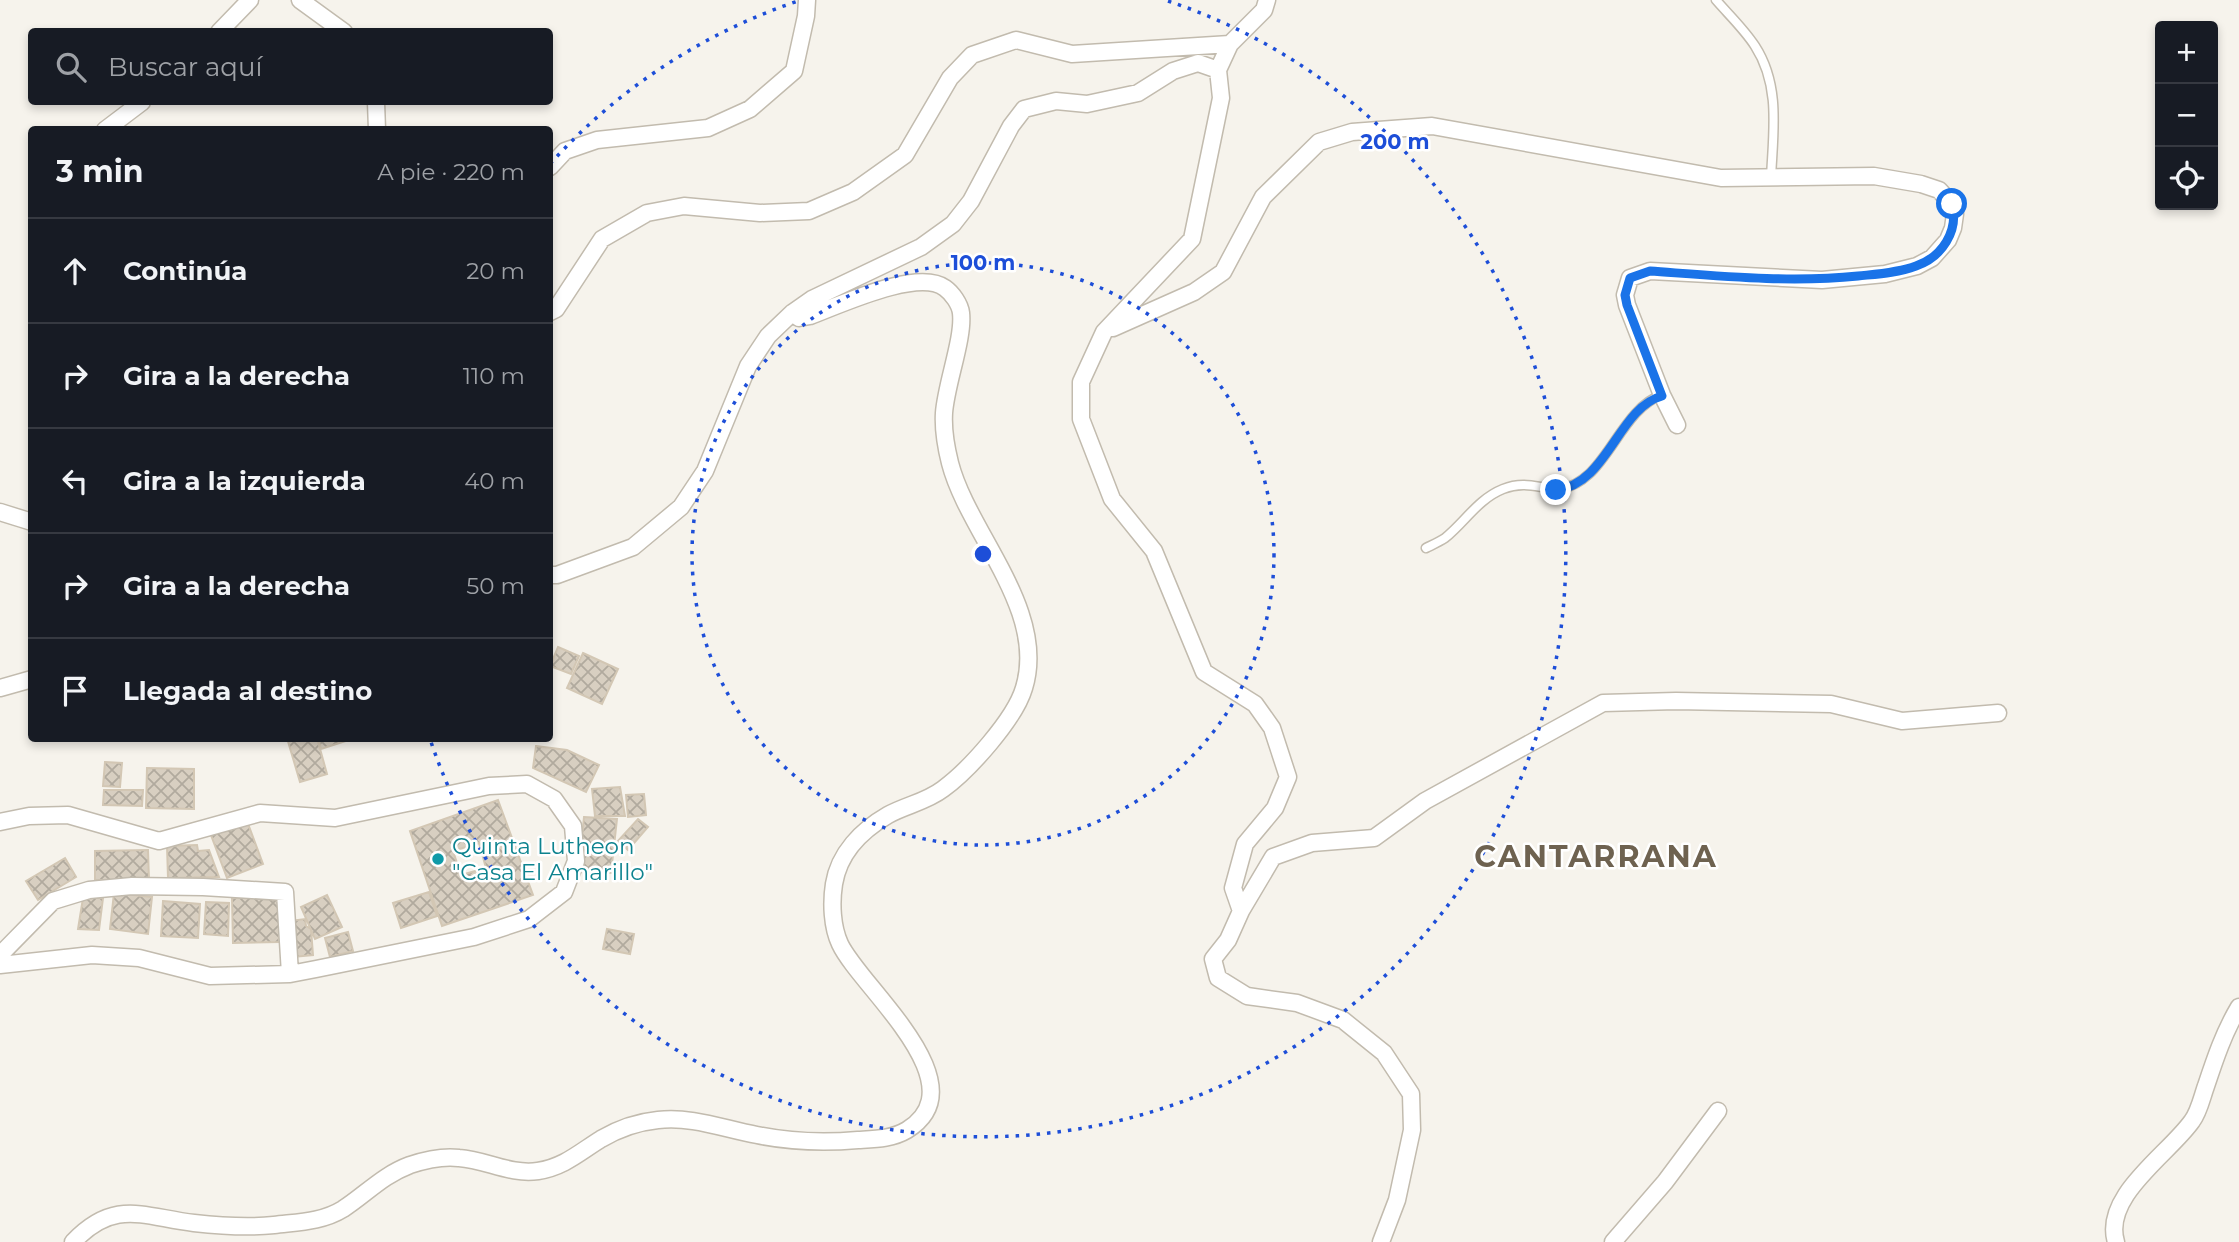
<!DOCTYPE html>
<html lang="es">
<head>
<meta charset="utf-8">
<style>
  body { margin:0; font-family:Montserrat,sans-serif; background:#242831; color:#f1f3f6 }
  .controls { position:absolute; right:21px; top:21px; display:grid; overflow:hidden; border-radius:7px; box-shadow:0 4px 10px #0003 }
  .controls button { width:63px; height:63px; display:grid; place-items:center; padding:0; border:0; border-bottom:2px solid #363941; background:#171b24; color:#f1f3f6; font:35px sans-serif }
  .stop { position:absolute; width:21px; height:21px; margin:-16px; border:5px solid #1a73e8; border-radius:50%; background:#fff }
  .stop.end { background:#1a73e8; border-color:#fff; box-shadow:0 2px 7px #0008 }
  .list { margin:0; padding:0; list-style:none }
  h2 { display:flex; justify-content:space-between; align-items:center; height:91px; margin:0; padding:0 28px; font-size:30px }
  h2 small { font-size:23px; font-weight:400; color:#9ea1a6 }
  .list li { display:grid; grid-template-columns:46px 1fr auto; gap:21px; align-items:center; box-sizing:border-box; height:105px; padding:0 28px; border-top:2px solid #363941 }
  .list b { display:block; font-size:26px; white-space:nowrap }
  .list em { font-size:23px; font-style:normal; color:#9ea1a6 }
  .icon { flex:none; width:38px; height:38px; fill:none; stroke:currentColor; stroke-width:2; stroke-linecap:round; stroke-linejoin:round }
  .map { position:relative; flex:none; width:2239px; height:1242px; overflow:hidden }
  .search { position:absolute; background:#171b24; box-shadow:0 4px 10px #0003; left:28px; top:28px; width:525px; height:77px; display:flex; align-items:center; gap:18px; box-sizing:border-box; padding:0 24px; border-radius:7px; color:#9ea1a6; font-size:26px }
  .panel { position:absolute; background:#171b24; box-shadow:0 4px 10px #0003; left:28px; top:126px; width:525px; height:616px; border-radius:7px }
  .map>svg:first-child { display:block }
  .building { fill:url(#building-cross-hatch); stroke:#d3c7b4; stroke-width:2; fill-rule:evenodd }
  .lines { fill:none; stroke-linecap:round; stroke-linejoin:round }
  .service-casing { stroke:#c2bbae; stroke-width:11 }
  .minor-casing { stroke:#c2bbae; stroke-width:19 }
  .service { stroke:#fff; stroke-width:8 }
  .minor { stroke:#fff; stroke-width:16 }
  .route { stroke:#1a73e8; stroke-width:9 }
  .ring { fill:none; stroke:#1d4ed8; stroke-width:3.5; stroke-dasharray:3.5 7 }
  .culture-dot { fill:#0f9aa8; stroke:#fff; stroke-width:2.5 }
  .labels { text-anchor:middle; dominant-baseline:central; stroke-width:5; stroke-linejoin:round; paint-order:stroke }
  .culture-label { font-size:23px; fill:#0d838f; stroke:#fff; text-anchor:start }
  .district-label { font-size:30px; font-weight:bold; letter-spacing:2px; fill:#6e6250; stroke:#fff }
  .centre { fill:#1d4ed8; stroke:#fff; stroke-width:3.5 }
  .ring-label { font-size:21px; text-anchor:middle; font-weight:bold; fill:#1d4ed8; stroke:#fff; stroke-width:5; stroke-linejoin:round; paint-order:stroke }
</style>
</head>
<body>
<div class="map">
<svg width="2239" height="1242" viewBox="0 0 2239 1242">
  <defs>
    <pattern id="building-cross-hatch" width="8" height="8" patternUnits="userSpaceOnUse" patternTransform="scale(1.75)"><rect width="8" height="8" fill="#d8cfc1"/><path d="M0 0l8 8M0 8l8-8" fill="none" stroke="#b1aa9e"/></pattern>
  </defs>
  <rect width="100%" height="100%" fill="#f6f3ec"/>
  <path class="building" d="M 558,647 L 579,656 L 571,674 L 550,666 Z
    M 583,653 L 618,669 L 602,704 L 567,688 Z
    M 287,738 L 317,738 L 327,774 L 300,782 Z
    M 318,738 L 355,738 L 321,749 Z
    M 536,746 L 567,750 L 599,765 L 586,792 L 533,768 Z
    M 105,762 L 122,763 L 120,787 L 103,786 Z
    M 147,768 L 194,769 L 194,809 L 146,808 Z
    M 620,787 L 625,816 L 595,816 L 592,789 Z
    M 104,790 L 143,790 L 142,806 L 103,805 Z
    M 644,794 L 646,815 L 628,817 L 626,795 Z
    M 498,800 L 533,895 L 442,926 L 410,831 ZM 479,843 L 486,868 L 461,875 L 453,851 Z
    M 584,817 L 617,819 L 611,873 L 579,869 Z
    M 638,819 L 648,827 L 628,850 L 618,841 Z
    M 247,821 L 263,864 L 227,878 L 211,835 Z
    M 197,845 L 198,851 L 209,850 L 219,877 L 168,878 L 167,846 Z
    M 148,850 L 149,880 L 95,880 L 95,851 Z
    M 65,858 L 76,877 L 38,900 L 26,881 Z
    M 429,892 L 437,916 L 401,928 L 393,903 Z
    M 114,893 L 152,897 L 148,934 L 110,929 Z
    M 327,895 L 342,927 L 315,939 L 301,907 Z
    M 279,897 L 279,942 L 233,943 L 232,898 Z
    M 83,898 L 103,898 L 99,930 L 78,929 Z
    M 163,901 L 200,904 L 198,938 L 161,936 Z
    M 206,902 L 229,903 L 228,936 L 204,934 Z
    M 305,919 L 306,926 L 311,929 L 313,955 L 293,957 L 289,921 Z
    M 607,929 L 634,934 L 630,954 L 603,949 Z
    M 348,932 L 353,951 L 330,957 L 325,938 Z"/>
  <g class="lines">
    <defs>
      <path id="service" d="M 1716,0 C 1729,15 1744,29 1755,46 C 1781,86 1773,133 1771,178
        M 1426,548 C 1432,545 1439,542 1445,538 C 1465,522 1478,499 1503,489 C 1538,475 1555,505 1589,474 C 1613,452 1630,405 1662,395"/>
      <path id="minor" d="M 300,0 L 344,32
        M 219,32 L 250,0
        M 1218,70 L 1230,44 L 1264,10 L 1267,0
        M 376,102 L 377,130
        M 105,130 L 142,102
        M 550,167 L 565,151 L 597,140 L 708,128 L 750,109 L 794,71 L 806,16 L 807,0
        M 550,312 L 556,309 L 602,239 L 647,213 L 684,206 L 760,213 L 809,211 L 853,192 L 905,155 L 950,78 L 972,55 L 1016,40 L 1072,54 L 1230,44
        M 1113,328 L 1194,292 L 1223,272 L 1263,197 L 1319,142 L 1352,132 L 1432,126 L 1721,178 L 1874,176 L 1921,184 L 1939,190 L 1952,204 L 1955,214 L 1953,228 L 1948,240 L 1932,258 L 1917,266 L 1885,274 L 1822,280 L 1650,271 L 1630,278 L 1625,295 L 1627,305 L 1662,395 L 1677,425
        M 0,512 L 32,522
        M 550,575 L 557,575 L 633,547 L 681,507 L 705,471 L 748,366 L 768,336 L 792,313 L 812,299 L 921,247 L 953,224 L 971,201 L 1011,126 L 1024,109 L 1056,101 L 1087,104 L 1138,93 L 1173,71 L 1198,63 L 1218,70 L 1221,98 L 1192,239 L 1104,332 L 1081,382 L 1081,419 L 1112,499 L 1154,551 L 1204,672 L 1255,704 L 1272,728 L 1288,777 L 1275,808 L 1245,844 L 1233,888 L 1241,911 L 1228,940 L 1213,959 L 1218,978 L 1247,996 L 1297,1003 L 1343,1020 L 1384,1053 L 1411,1094 L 1412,1130 L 1397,1200 L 1381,1242
        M 0,688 L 32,679
        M 0,822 L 29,816 L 68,815 L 159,841 L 260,813 L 335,818 L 489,786 L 527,784 L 554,799 L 573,826 L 576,861 L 564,892 L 529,919 L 474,937 L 316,969 L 290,974 L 210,976 L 139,958 L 92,955 L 0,965
        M 1241,911 L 1273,857 L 1312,843 L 1374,838 L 1425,801 L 1603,703 L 1676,701 L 1831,704 L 1902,721 L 1998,713
        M 0,955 L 53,901 L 89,890 L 132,886 L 203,887 L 285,892 L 290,974
        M 73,1242 C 115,1198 143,1217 194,1223 C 221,1226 247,1228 274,1225 C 298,1222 322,1222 343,1209 C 366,1194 383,1175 410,1165 C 425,1160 443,1156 459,1158 C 487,1160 510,1175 538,1171 C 564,1167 580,1152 601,1139 C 618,1129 638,1122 658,1120 C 692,1116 724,1129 757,1135 C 791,1142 824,1143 858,1140 C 875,1139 892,1139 907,1130 C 981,1084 860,987 840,944 C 832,927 831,903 834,884 C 839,853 862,830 888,815 C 906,805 926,802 943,789 C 969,770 1015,719 1024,688 C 1048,610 968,533 950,463 C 946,447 943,429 944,413 C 946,384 964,338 961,313 C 960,304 952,293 945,288 C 918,268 840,305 810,316 L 799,318 L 792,313
        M 1613,1242 L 1665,1182 L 1718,1111
        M 2116,1242 C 2102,1196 2169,1154 2192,1121 C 2199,1112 2202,1097 2206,1086 C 2215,1059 2224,1032 2239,1007"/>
    </defs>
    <use href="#service" class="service-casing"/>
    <use href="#minor" class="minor-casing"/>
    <use href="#service" class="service"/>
    <use href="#minor" class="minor"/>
  </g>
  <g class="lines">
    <path class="route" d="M 1556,490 C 1608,484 1618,408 1662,396 L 1627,305 L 1625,295 L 1630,278 L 1650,271 C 1719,276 1789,283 1858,276 C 1877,274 1897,273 1916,266 C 1942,257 1959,231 1952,204"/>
  </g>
  <g class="ring">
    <circle cx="983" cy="554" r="291"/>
    <path d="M550 164A583 583 0 0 1 798 1M1168 1A583 583 0 1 1 430 739"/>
  </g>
  <circle class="culture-dot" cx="438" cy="859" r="7"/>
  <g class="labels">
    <g class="culture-label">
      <text x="452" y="846">Quinta Lutheon<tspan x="452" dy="26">"Casa El Amarillo"</tspan></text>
    </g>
    <g class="district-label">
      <text x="1596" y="856">CANTARRANA</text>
    </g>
  </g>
  <circle cx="983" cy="554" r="10" class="centre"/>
  <g class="ring-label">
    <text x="1395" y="149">200 m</text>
    <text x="983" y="270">100 m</text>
  </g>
</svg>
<div class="controls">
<button>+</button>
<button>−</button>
<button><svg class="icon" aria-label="locate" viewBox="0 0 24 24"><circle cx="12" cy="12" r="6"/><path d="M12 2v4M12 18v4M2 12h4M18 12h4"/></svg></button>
</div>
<div class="stop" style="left:1952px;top:204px"></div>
<div class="stop end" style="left:1556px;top:490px"></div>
<div class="search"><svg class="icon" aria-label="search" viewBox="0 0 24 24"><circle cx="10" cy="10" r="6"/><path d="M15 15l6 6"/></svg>Buscar aquí</div>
<section class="panel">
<h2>3 min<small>A pie · 220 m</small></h2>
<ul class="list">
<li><svg class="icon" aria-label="ahead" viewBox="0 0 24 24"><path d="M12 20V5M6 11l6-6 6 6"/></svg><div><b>Continúa</b></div><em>20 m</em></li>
<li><svg class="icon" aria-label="right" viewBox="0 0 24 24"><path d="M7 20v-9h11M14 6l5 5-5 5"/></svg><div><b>Gira a la derecha</b></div><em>110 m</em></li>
<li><svg class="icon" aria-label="left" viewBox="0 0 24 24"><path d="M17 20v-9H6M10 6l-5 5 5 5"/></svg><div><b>Gira a la izquierda</b></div><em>40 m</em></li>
<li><svg class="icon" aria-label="right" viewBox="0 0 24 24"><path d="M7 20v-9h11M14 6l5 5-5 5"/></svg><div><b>Gira a la derecha</b></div><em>50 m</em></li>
<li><svg class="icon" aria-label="arrive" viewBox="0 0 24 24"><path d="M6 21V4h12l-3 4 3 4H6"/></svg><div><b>Llegada al destino</b></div></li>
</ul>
</section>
</div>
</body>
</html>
